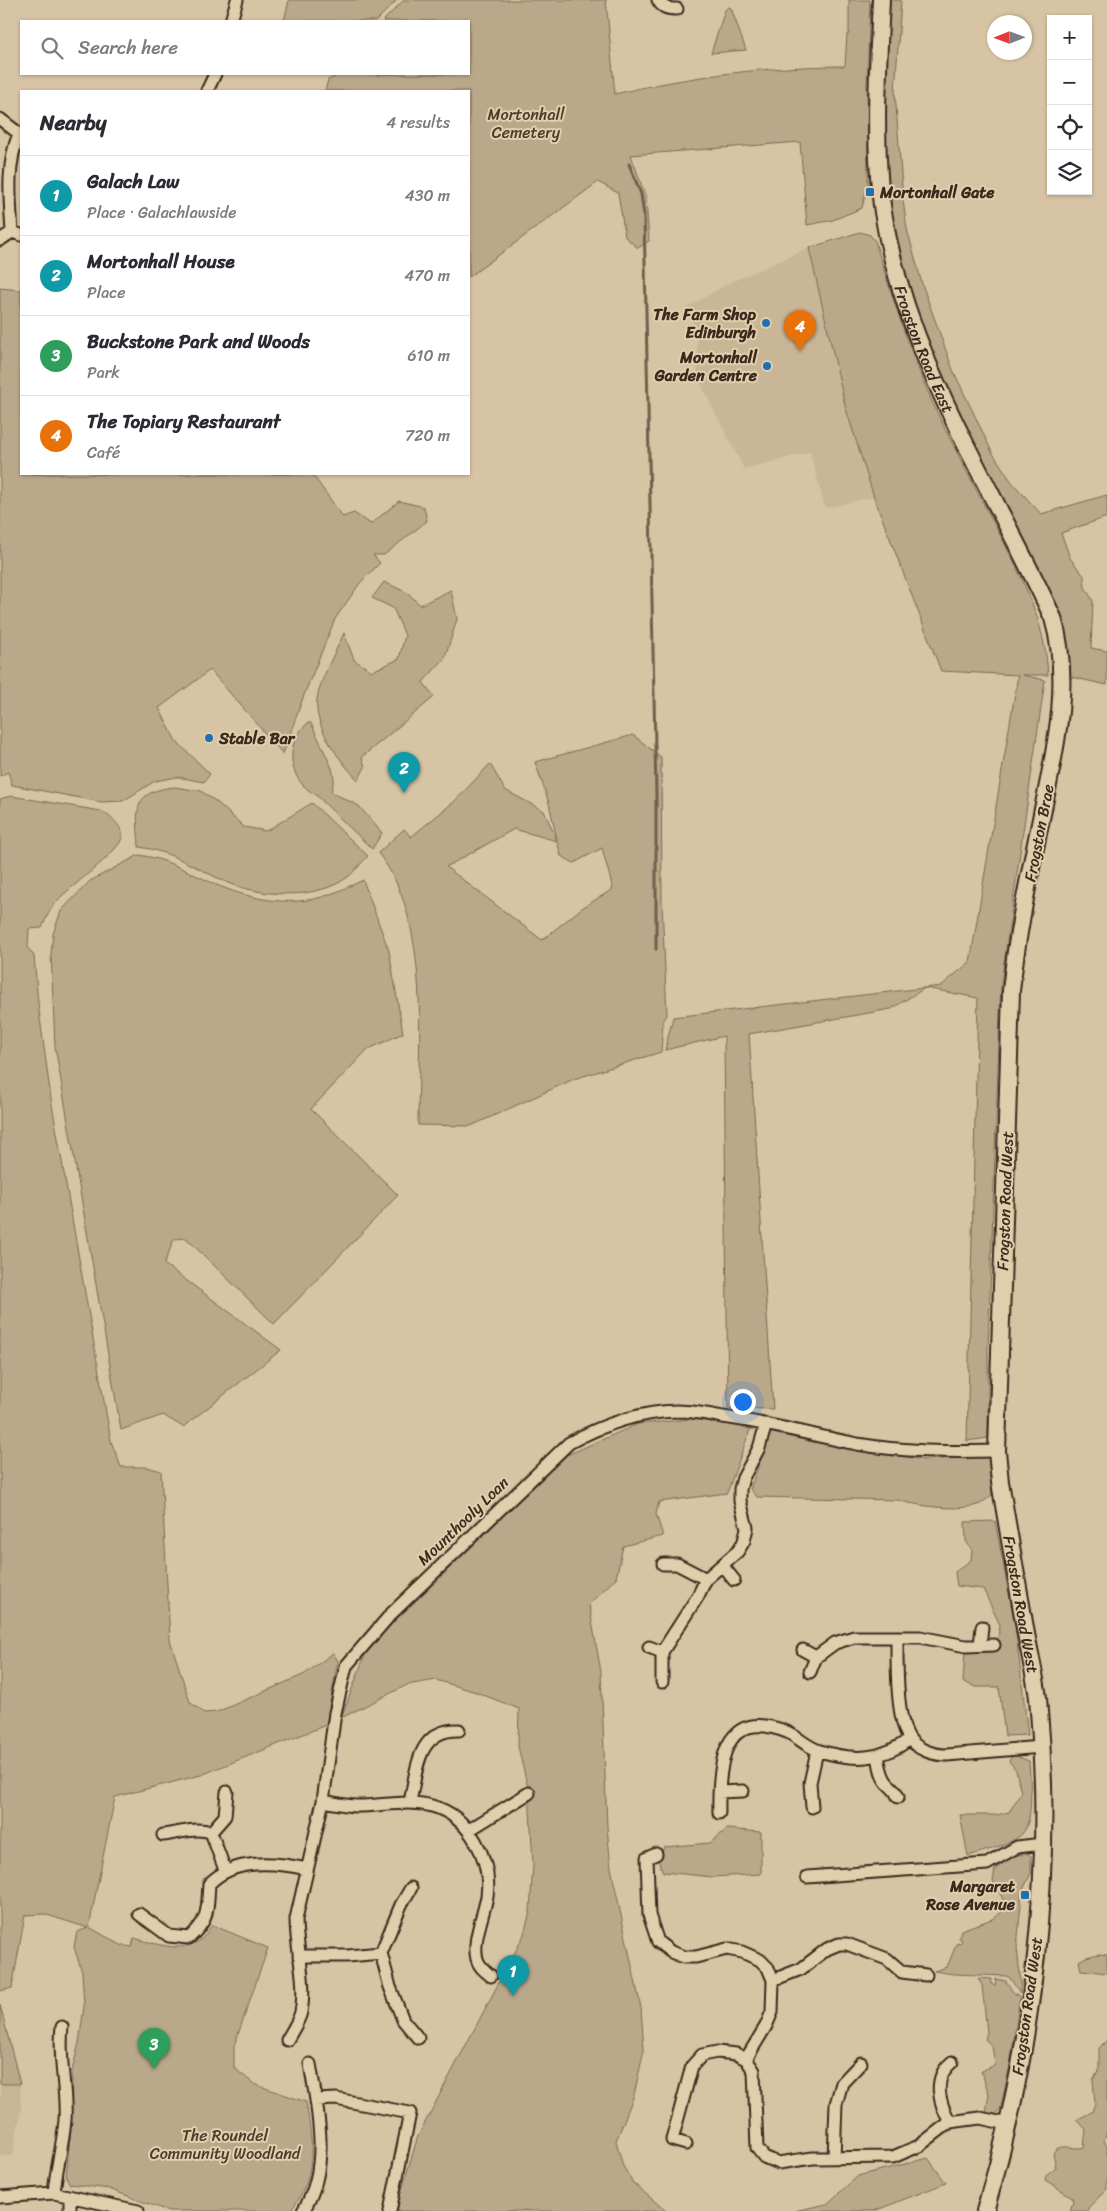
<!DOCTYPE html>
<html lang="en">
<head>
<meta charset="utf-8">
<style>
  body { margin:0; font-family:Sriracha,sans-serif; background:#f7f7f7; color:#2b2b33 }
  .controls { position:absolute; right:15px; top:15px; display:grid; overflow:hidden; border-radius:0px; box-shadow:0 1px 4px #0004 }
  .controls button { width:45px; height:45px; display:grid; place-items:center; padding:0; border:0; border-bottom:1px solid #e1e1e2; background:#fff; color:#2b2b33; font:25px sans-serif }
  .compass { position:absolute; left:987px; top:15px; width:45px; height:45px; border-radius:50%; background:#fff; box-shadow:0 1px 4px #0004; rotate:269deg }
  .you { position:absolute; left:742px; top:1401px; width:18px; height:18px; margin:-12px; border:4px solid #fff; border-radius:50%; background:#1a73e8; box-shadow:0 0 0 8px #1a73e833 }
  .badge { display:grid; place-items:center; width:32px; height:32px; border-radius:50%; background:#1a73e8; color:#fff; font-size:16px; font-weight:700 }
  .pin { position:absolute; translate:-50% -41px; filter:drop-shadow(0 1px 2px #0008) }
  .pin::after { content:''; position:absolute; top:26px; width:18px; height:15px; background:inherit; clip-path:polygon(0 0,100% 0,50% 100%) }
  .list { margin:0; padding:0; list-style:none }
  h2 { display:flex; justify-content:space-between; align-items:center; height:65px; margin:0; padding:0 20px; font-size:21px }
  h2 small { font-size:16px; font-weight:400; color:#7c7c81 }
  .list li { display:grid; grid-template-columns:32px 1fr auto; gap:15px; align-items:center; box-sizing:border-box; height:80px; padding:0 20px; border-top:1px solid #e1e1e2 }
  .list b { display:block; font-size:19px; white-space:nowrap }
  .list p { margin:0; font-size:16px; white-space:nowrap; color:#7c7c81 }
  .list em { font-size:16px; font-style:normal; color:#7c7c81 }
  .icon { flex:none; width:28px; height:28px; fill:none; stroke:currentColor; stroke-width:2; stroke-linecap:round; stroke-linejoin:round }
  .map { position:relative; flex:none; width:1107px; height:2211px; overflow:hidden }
  .search { position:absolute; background:#fff; box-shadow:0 1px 4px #0004; left:20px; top:20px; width:450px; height:55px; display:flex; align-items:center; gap:12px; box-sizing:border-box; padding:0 18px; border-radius:0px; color:#7c7c81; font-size:19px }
  .panel { position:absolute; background:#fff; box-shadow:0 1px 4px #0004; left:20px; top:90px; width:450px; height:385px; border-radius:0px }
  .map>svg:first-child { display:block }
  .built { fill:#c9b697 }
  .green { fill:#baa88a; stroke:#7a6954; fill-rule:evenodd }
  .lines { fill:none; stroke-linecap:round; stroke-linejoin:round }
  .stream { stroke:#6f5e4b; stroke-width:3 }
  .minor-casing { stroke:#3b2a1e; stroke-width:15 }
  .secondary-casing { stroke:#3b2a1e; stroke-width:20 }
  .minor { stroke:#e1ceac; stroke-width:11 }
  .secondary { stroke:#e1ceac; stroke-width:16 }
  .poi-dot { fill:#1f6fb2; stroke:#e1ceac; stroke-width:2 }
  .labels { text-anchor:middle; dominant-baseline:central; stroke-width:4; stroke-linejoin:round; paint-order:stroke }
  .park-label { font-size:16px; fill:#4e3d2e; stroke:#e1ceac }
  .poi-label { font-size:16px; font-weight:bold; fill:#3b2a1e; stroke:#e1ceac; text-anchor:end }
  .street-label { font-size:16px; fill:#3b2a1e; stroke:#e1ceac }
</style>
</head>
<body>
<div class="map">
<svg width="1107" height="2211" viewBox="0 0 1107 2211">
  <rect width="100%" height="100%" fill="#d7c4a4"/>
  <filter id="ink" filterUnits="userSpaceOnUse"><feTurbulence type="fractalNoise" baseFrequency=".02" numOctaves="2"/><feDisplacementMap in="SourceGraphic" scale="10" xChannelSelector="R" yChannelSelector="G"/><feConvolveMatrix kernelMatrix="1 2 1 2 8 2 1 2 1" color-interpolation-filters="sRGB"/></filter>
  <g filter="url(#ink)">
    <path class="built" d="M 809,248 L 846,409 L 874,497 L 825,508 L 810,452 L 744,469 L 698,379 L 697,340 L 688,307 L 727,284 Z
      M 0,2005 L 20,2084 L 21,2110 L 13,2156 L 0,2156 Z"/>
    <path class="green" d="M 289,0 L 397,0 L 376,21 L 284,21 Z
      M 404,0 L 606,0 L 615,94 C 687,76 772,66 845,66 L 847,34 L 849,34 L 849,0 L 870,0 L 867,85 L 868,183 L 862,208 L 833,220 L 807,225 L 800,142 L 631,155 L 646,198 L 649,241 L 638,248 L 625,237 L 618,193 L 598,182 L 469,277 L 469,91 L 325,91 L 328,80 L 341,74 L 377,74 L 379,76 L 379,74 L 469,74 L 469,21 L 383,21 Z
      M 881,0 L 901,0 L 895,92 L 903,200 L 907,229 L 922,284 L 953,370 L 992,452 L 1011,481 L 1041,514 L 1107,495 L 1107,517 L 1061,533 L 1070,558 L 1084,576 L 1085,587 L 1093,601 L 1091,648 L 1107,651 L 1107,685 L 1062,675 L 1058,635 L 930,368 L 883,212 Z
      M 728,7 L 731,8 L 746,50 L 711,53 L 725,10 Z
      M 860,232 L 870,235 L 875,241 C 894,303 914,366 943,425 C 961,461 980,497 999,533 C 1023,579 1045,622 1048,675 L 1022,675 L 1045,680 L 1001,984 L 988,1349 L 988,1438 L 967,1441 L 978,998 L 925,988 L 891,1009 L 749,1034 L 773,1409 L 728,1408 L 724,1036 L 665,1050 L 673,1017 L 941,986 L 970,962 L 1018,675 L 941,671 L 874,497 L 846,409 L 809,248 Z
      M 0,288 L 21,290 L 21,474 L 312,474 L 343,517 L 354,513 L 371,524 L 399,501 L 424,507 L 427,521 L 384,555 L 373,555 L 380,563 L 360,583 L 335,619 L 304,695 L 283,754 L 210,670 L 159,708 L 176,741 L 210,774 L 204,782 L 177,777 L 155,781 L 123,801 L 101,802 L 12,785 L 8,772 L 0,776 Z
      M 384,582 L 408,593 L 420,605 L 451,590 L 457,619 L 445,658 L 423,682 L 434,697 L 362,757 L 365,767 L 358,780 C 339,760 310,723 318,694 C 323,674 336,651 344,633 L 354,660 L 372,671 L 399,659 L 405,635 L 393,608 L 372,598 Z
      M 308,723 L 311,723 L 332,768 L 334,779 L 331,792 L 359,806 L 382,833 L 372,849 L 315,794 C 287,780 284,742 308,723 Z
      M 633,735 L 661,757 L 662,904 L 667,1015 L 663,1020 L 661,1052 L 574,1079 L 471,1126 L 418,1125 C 418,1044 432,920 378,853 L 404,829 L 411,837 L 455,801 L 490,764 L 505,790 L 544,811 L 557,840 L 549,803 L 535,762 ZM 514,829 L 557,841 L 561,856 L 574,863 L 602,848 L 613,889 L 582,908 L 542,940 L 446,867 Z
      M 174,787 L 201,791 L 218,803 L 244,827 L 266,831 L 312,803 L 368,856 C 361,863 356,870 349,876 C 318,901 259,897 224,881 C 195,868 171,851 139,847 C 137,811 130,792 174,787 Z
      M 11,796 L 101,811 C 109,816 123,825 122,837 C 120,852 69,887 57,901 C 50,908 46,919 42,928 L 29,929 L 28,948 L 34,956 L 38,1003 L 51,1099 L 111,1441 L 121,1467 L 147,1467 L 161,1471 L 170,1640 L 190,1702 L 204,1713 L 217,1712 L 305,1674 L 333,1653 L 338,1661 L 326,1725 L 201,1775 L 115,1797 L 89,1927 L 121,1945 L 132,1947 L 134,1938 C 154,1943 181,1954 200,1940 C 205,1937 209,1929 212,1925 L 268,1948 L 234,2046 L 234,2068 L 254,2084 L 306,2102 C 311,2130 316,2164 303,2191 C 300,2198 295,2205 290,2211 L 168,2211 L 109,2189 L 70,2184 L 66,2177 L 71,2127 L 72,2071 L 79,2043 L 84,2006 L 82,1972 L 74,1947 L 77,1932 L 88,1928 L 44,1914 L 25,1915 L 12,1988 L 0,1991 L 0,799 Z
      M 139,855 C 167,859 182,869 206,880 C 243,898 289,909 328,895 C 340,891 352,885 363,880 L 389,951 L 403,1033 L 367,1050 L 311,1109 L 398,1195 L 274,1324 L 186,1238 L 174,1239 L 164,1264 L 281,1350 L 183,1427 L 163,1415 L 121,1430 L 55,1046 L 51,953 L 53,934 L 61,911 L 90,881 Z
      M 692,1419 L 751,1427 L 727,1493 L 659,1502 L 656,1514 L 663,1536 L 623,1546 L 616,1578 L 589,1604 L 601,1672 L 607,1827 L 611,1868 L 641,2008 L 644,2050 L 634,2095 L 616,2141 L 623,2166 L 633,2183 L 666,2211 L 398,2211 L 398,2202 L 418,2136 L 523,1937 L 530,1912 L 533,1864 L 529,1793 L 518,1746 L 519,1709 L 476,1692 L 436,1680 L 407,1685 L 341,1718 L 368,1647 L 567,1455 L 638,1424 Z
      M 771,1432 L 924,1460 L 988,1456 L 992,1495 C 989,1497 984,1502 980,1504 C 961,1512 917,1506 898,1500 L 757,1497 L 750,1489 Z
      M 995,1521 L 1015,1625 L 1028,1735 L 1005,1736 L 999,1687 L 976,1687 L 963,1682 L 965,1650 L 996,1650 L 1000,1625 L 983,1589 L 957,1586 L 955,1572 L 971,1560 L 972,1550 L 966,1541 L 965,1522 Z
      M 1013,1755 L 1029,1761 C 1030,1780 1035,1819 1022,1834 C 1012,1844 982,1852 968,1856 L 960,1815 L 997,1815 L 1009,1812 L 1021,1793 L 1016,1770 L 1009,1761 Z
      M 727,1829 L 761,1832 L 761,1874 L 713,1877 L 663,1872 L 658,1860 L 664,1847 L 710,1843 Z
      M 1028,1853 L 1031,1856 L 1031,1873 L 1022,1892 L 1017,1948 L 1021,1984 L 1020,1993 L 1010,1978 L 1006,1976 L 953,1974 L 934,1971 L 947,1967 L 957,1943 L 960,1944 L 962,1940 L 959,1938 L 961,1930 L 992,1919 L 1002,1912 L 1004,1901 L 993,1881 L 995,1869 L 1013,1856 Z
      M 1099,1954 L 1107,1955 L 1107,1973 L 1081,1970 L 1079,1961 L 1086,1957 Z
      M 978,1978 L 992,1979 L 991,1984 L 995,1985 L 996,1979 L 1006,1981 L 1013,1992 L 1020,1997 L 1010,2066 L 1000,2110 L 995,2114 L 986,2113 L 989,2094 L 981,2071 L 995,2065 L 992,2046 L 985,2039 L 987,2032 L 982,1985 Z
      M 0,2005 L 20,2084 L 0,2084 Z
      M 1107,2040 L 1107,2132 L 1104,2140 L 1107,2147 L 1107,2189 L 1088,2208 L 1088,2211 L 1070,2211 L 1073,2202 L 1072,2197 L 1045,2180 L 1046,2175 L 1056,2167 L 1053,2153 C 1060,2141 1074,2151 1084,2147 L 1086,2129 L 1076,2120 L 1092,2112 L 1095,2103 L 1093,2080 L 1099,2069 L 1099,2048 Z
      M 928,2158 L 946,2183 L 874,2211 L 794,2211 L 827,2204 L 858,2176 Z"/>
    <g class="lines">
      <path class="stream" d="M 629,164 L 641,194 L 644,215 L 656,794 L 656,949"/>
      <defs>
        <path id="minor" d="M 658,0 C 662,8 668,9 677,9
          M 231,21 L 237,0
          M 207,91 L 215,74
          M 0,119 L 21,135
          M 12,232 C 10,200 6,165 19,134
          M 0,240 L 12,232 L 21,235
          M 663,1564 L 677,1564 L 706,1579
          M 722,1565 L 734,1580
          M 897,1638 C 897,1663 896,1718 909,1738 C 917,1750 934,1755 947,1755 L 1041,1747
          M 980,1645 L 982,1627
          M 649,1647 L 662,1652
          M 803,1650 L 816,1657
          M 810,1672 L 816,1657 L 835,1643 L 854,1637 L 920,1637 L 966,1646 L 994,1645
          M 662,1682 L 662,1652 L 698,1596 L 706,1579 L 738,1551 L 744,1541 L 747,1528 L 740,1501 L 740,1489 L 743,1478 L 759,1448 L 766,1424
          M 878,1756 C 880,1766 881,1777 888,1784 C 893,1789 896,1790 898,1797
          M 719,1792 L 743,1791
          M 323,1801 C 334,1803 346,1806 357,1806 C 382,1806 408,1799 432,1806 C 469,1816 492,1859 487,1896 C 484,1915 472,1940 477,1959 C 479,1967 485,1971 491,1976
          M 410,1802 C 417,1770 417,1729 459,1730
          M 812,1807 L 810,1783 L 817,1751
          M 719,1813 C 718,1765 722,1706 787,1732 C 798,1737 808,1748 820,1751 C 853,1761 881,1761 910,1739
          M 469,1830 L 529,1793
          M 211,1832 L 225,1816 L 227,1792
          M 163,1835 C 179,1833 195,1827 211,1832 L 225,1870
          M 656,1854 L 647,1858 L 649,1915 L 658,1942 L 671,1952 L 684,1957 L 696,1957 L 727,1949 L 742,1952 L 760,1960 L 768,1968 L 773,1980 L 772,2012 L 766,2026 L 746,2059
          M 807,1877 L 987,1864 L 1017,1847 L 1043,1844
          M 411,1888 L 401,1905 L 381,1953 L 390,1987 L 403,2020 L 418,2038
          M 139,1914 L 169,1936 L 189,1938 C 210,1919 207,1909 209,1884 C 234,1858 274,1862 307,1869
          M 299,1956 L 348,1956 L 381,1953
          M 773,1980 L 801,1969 L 827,1949 L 839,1944 L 847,1944 L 887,1959 L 902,1972 L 926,1975
          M 287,2040 C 292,2031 299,2021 301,2012 C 307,1981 296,1950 296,1919 L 323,1801 L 335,1713 L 346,1666 L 391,1614 L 569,1443 C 602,1425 639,1412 677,1411 C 692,1411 708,1414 723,1417 C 768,1423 812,1435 857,1444 C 904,1452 949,1452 997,1451
          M 316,2100 L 336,2099 L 410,2113 L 390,2211
          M 950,2122 C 939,2103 932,2078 952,2062
          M 686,2144 L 672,2140 L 692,2066 L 702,2055 L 717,2052 L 736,2054 L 746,2059 L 754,2071 L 757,2148 L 764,2157 L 778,2163 L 813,2158 L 893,2157 L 919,2146 L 950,2122 L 980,2118 L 1008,2124
          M 834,2158 L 836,2104 L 842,2083 L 861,2063
          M 54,2193 C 56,2169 63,2145 65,2120 C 67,2089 58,2058 62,2027
          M 0,2197 L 54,2193 L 138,2211
          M 70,2211 L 70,2197
          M 303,2211 C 331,2168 318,2111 310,2064"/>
        <g id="secondary">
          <path id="s1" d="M 881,0 C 878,67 873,146 883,212 C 906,359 992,485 1053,618 C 1072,683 1055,750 1042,814 C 1030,873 1017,932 1011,991 L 997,1451 L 1000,1482 C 1008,1531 1017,1579 1025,1628 C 1029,1651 1035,1675 1038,1698 C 1054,1869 1034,2046 985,2211"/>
        </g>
      </defs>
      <use href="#minor" class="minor-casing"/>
      <use href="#secondary" class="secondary-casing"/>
      <use href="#minor" class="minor"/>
      <use href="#secondary" class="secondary"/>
    </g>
  </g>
  <g class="poi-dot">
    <rect x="865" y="187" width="10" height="10" rx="2.5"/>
    <circle cx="766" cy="323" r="5"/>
    <circle cx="767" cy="366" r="5"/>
    <circle cx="209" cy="738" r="5"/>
    <rect x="1020" y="1890" width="10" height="10" rx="2.5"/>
  </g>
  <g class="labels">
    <g class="park-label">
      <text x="526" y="114">Mortonhall<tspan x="526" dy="18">Cemetery</tspan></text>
      <text x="225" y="2135">The Roundel<tspan x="225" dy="18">Community Woodland</tspan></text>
    </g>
    <g class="poi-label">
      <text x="880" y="192" text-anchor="start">Mortonhall Gate</text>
      <text x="756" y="314">The Farm Shop<tspan x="756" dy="18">Edinburgh</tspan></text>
      <text x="757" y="357">Mortonhall<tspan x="757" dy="18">Garden Centre</tspan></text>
      <text x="219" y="738" text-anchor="start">Stable Bar</text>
      <text x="1015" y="1886">Margaret<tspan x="1015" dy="18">Rose Avenue</tspan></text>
    </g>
    <g class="street-label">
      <text stroke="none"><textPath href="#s1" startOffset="356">Frogston Road East</textPath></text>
      <text transform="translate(1039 833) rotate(-79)">Frogston Brae</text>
      <text transform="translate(1005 1201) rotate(-88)">Frogston Road West</text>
      <text transform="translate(463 1521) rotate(-44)">Mounthooly Loan</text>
      <text stroke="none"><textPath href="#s1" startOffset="1648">Frogston Road West</textPath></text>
      <text transform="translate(1027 2006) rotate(-82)">Frogston Road West</text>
    </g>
  </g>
</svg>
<div class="controls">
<button>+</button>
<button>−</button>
<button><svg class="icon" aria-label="locate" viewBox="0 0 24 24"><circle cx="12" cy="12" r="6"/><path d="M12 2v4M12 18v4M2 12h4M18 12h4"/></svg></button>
<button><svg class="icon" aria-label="layers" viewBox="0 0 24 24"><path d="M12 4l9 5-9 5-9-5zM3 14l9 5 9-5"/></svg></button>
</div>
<svg class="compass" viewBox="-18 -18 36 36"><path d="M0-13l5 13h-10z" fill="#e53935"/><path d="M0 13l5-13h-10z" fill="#7c7c81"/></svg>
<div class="you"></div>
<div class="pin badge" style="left:513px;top:1996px;background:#0f9aa8">1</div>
<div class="pin badge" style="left:404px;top:793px;background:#0f9aa8">2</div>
<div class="pin badge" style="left:154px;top:2069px;background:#2e9e5b">3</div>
<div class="pin badge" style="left:800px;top:351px;background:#e8710a">4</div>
<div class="search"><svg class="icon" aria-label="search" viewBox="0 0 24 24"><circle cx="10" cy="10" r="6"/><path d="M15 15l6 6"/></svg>Search here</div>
<section class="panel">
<h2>Nearby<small>4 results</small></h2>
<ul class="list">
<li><span class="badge" style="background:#0f9aa8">1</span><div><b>Galach Law</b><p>Place · Galachlawside</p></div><em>430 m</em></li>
<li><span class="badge" style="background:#0f9aa8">2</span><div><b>Mortonhall House</b><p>Place</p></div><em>470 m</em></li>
<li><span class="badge" style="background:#2e9e5b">3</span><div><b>Buckstone Park and Woods</b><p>Park</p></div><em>610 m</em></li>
<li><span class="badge" style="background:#e8710a">4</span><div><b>The Topiary Restaurant</b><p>Café</p></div><em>720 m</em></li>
</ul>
</section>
</div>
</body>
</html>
